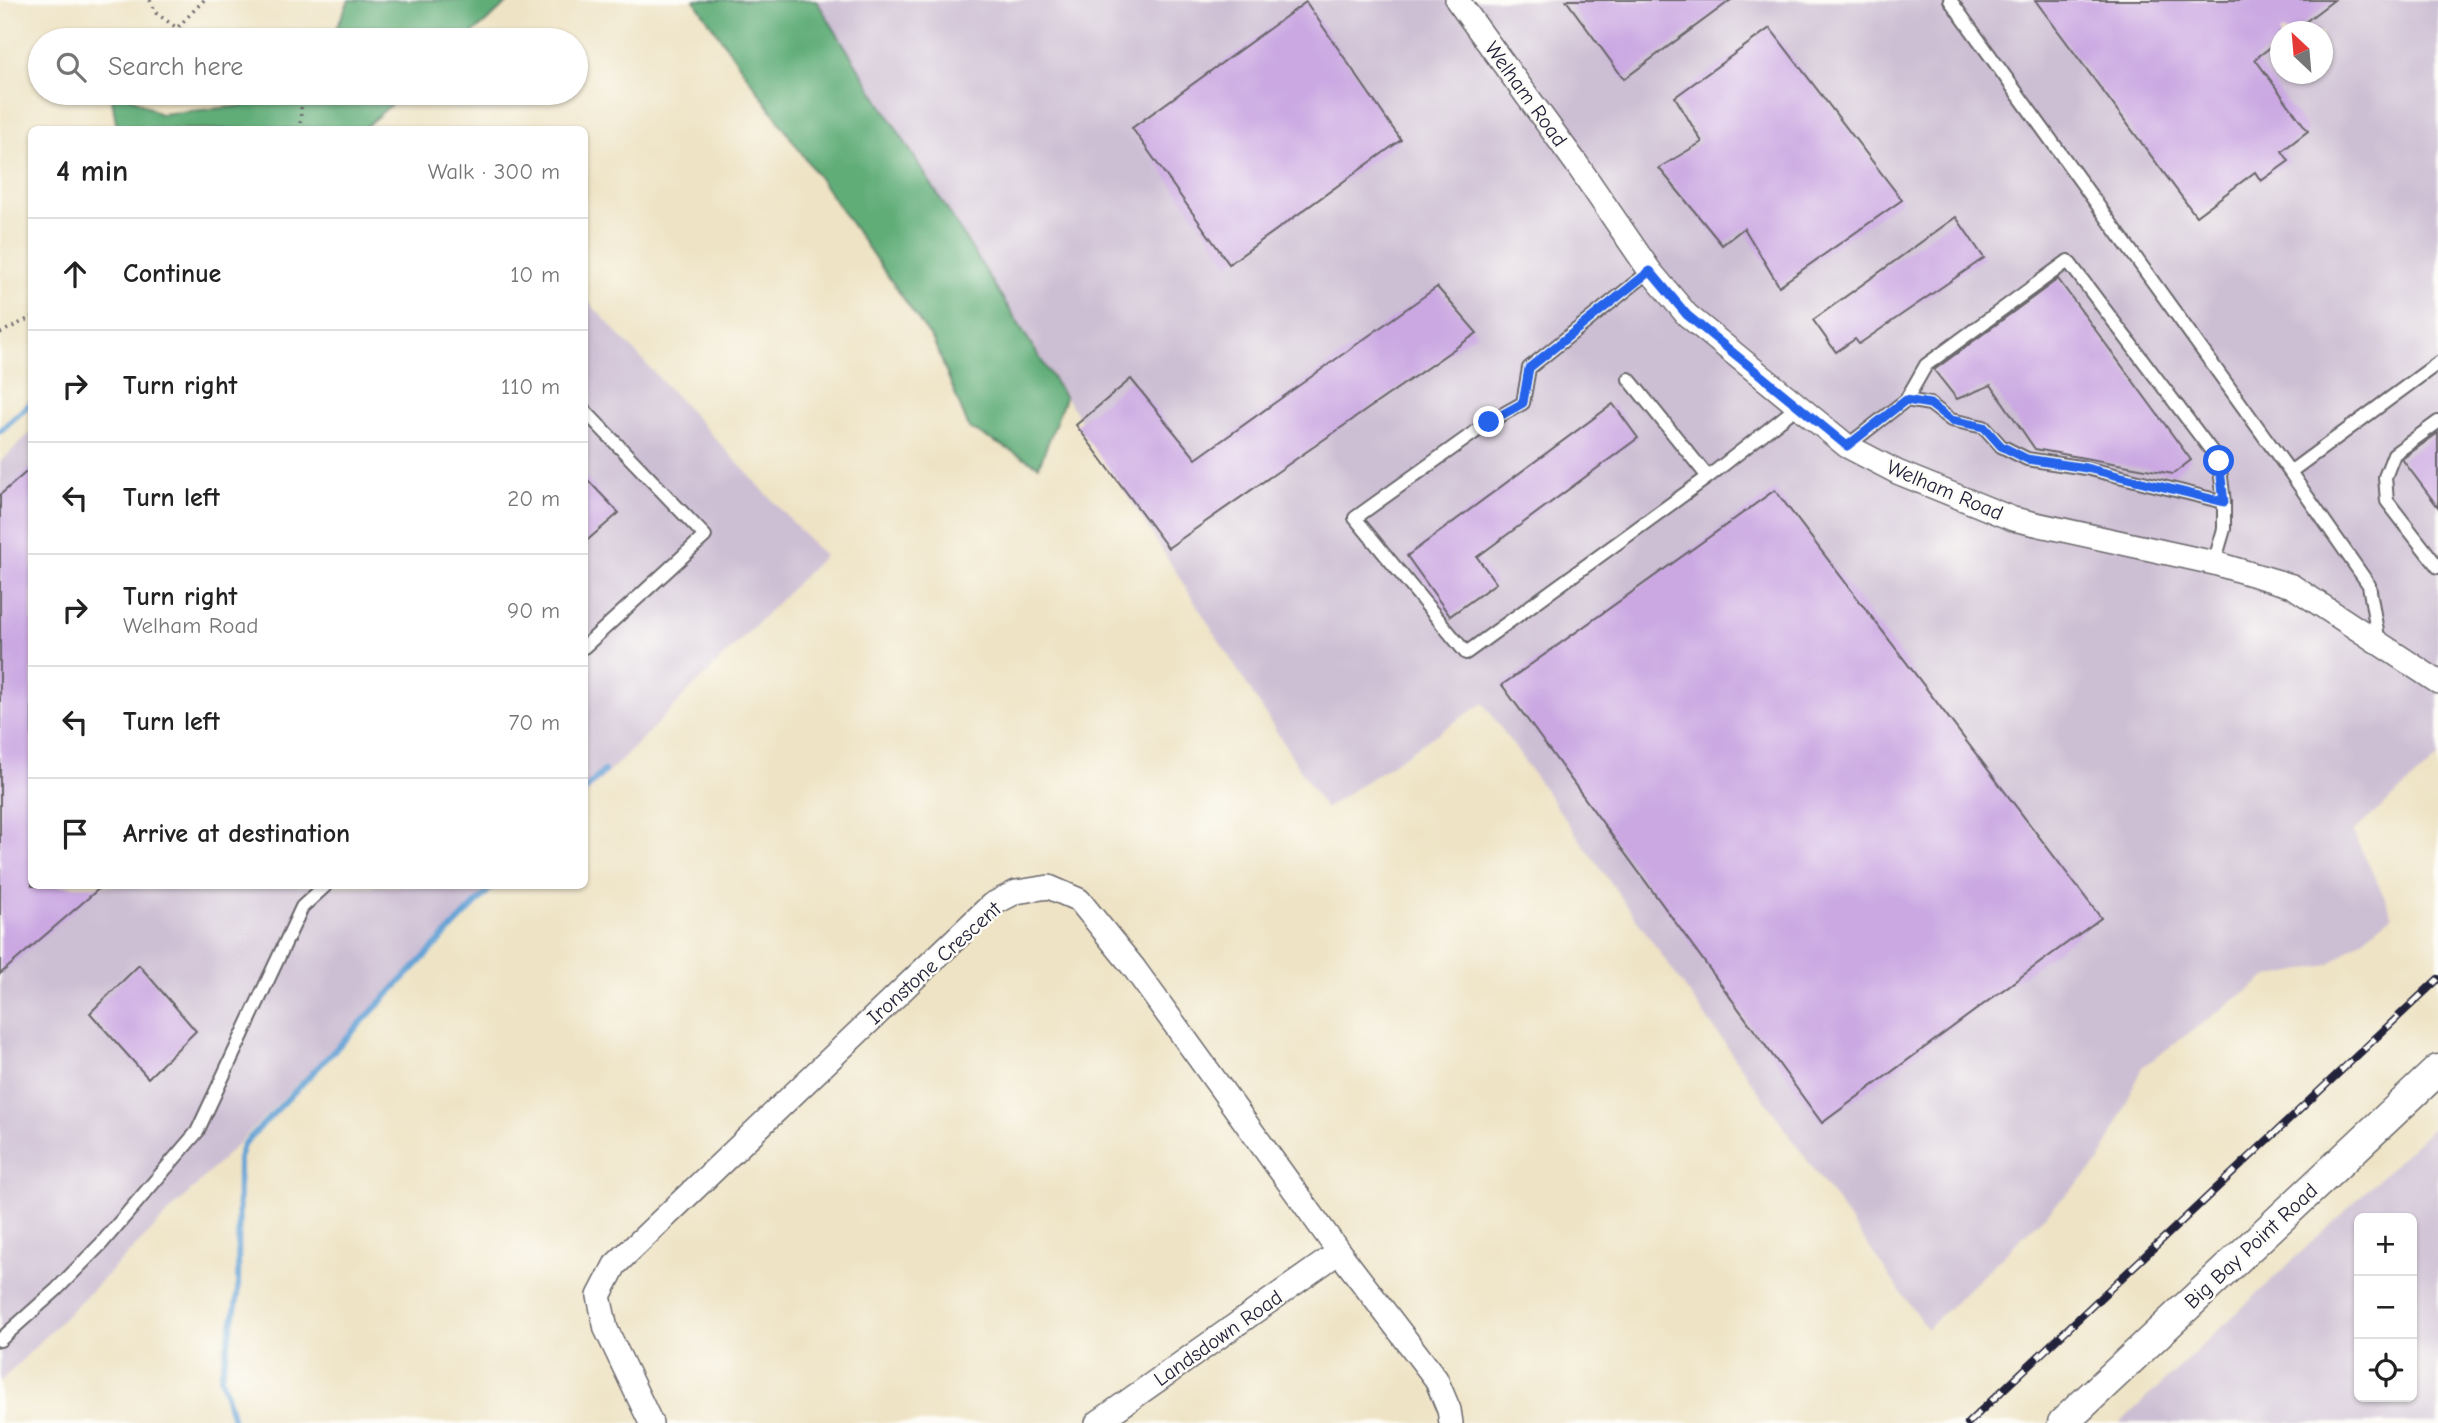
<!DOCTYPE html>
<html lang="en">
<head>
<meta charset="utf-8">
<style>
  body { margin:0; font-family:"Comic Neue",sans-serif; background:#f2f2f2; color:#222 }
  .controls { position:absolute; right:21px; bottom:21px; display:grid; overflow:hidden; border-radius:10px; box-shadow:0 2px 5px #0004 }
  .controls button { width:63px; height:63px; display:grid; place-items:center; padding:0; border:0; border-bottom:2px solid #e0e0e0; background:#fff; color:#222; font:35px sans-serif }
  .compass { position:absolute; left:2270px; top:21px; width:63px; height:63px; border-radius:50%; background:#fff; box-shadow:0 2px 5px #0004; rotate:334deg }
  .stop { position:absolute; width:21px; height:21px; margin:-16px; border:5px solid #2563eb; border-radius:50%; background:#fff }
  .stop.end { background:#2563eb; border-color:#fff; box-shadow:0 2px 7px #0008 }
  .list { margin:0; padding:0; list-style:none }
  h2 { display:flex; justify-content:space-between; align-items:center; height:91px; margin:0; padding:0 28px; font-size:30px }
  h2 small { font-size:23px; font-weight:400; color:#767676 }
  .list li { display:grid; grid-template-columns:46px 1fr auto; gap:21px; align-items:center; box-sizing:border-box; height:112px; padding:0 28px; border-top:2px solid #e0e0e0 }
  .list b { display:block; font-size:26px; white-space:nowrap }
  .list p { margin:0; font-size:23px; white-space:nowrap; color:#767676 }
  .list em { font-size:23px; font-style:normal; color:#767676 }
  .icon { flex:none; width:38px; height:38px; fill:none; stroke:currentColor; stroke-width:2; stroke-linecap:round; stroke-linejoin:round }
  .map { position:relative; flex:none; width:2438px; height:1423px; overflow:hidden }
  .search { position:absolute; background:#fff; box-shadow:0 2px 5px #0004; left:28px; top:28px; width:560px; height:77px; display:flex; align-items:center; gap:18px; box-sizing:border-box; padding:0 24px; border-radius:38px; color:#767676; font-size:26px }
  .panel { position:absolute; background:#fff; box-shadow:0 2px 5px #0004; left:28px; top:126px; width:560px; height:763px; border-radius:10px }
  .map>svg:first-child { display:block }
  .industrial { fill:#ccbed3; fill-rule:evenodd }
  .forest { fill:#60ad78; stroke:#41685a; stroke-width:2 }
  .lines { fill:none; stroke-linecap:round; stroke-linejoin:round }
  .stream { stroke:#64a2d5; stroke-width:6 }
  .building { fill:#cba8e2 }
  .service-casing { stroke:#69666b; stroke-width:16 }
  .minor-casing { stroke:#69666b; stroke-width:26 }
  .tertiary-casing { stroke:#69666b; stroke-width:33 }
  .path { stroke:#69666b; stroke-width:3.5; stroke-dasharray:2 5; stroke-linecap:butt }
  .service { stroke:#fff; stroke-width:12 }
  .minor { stroke:#fff; stroke-width:23 }
  .tertiary { stroke:#fff; stroke-width:30 }
  .rail-casing { stroke:#22223b; stroke-width:8 }
  .rail { stroke:#fdfcf7; stroke-width:5; stroke-dasharray:16; stroke-linecap:butt }
  .route { stroke:#2563eb; stroke-width:9 }
  .labels { text-anchor:middle; dominant-baseline:central; stroke-width:5; stroke-linejoin:round; paint-order:stroke }
  .street-label { font-size:21px; fill:#22223b; stroke:#fdfcf7 }
</style>
</head>
<body>
<div class="map">
<svg width="2438" height="1423" viewBox="0 0 2438 1423">
  <rect width="100%" height="100%" fill="#fdfcf7"/>
  <filter id="ink" filterUnits="userSpaceOnUse"><feTurbulence type="fractalNoise" baseFrequency=".0143" numOctaves="2"/><feDisplacementMap in="SourceGraphic" scale="14" xChannelSelector="R" yChannelSelector="G"/><feConvolveMatrix kernelMatrix="1 2 1 2 8 2 1 2 1" color-interpolation-filters="sRGB"/></filter>
  <filter id="wash" filterUnits="userSpaceOnUse"><feTurbulence type="fractalNoise" baseFrequency=".00686" numOctaves="4" result="noise"/><feDisplacementMap in="SourceGraphic" scale="28" xChannelSelector="R" yChannelSelector="G"/><feGaussianBlur stdDeviation="1.57" result="paint"/><feColorMatrix in="noise" values="0 0 0 0 0 0 0 0 0 0 0 0 0 0 0 0 0 1.4 0 .05"/><feComposite in="paint" operator="in"/></filter>
  <g filter="url(#wash)">
    <rect width="100%" height="100%" fill="#eee3c5"/>
    <path class="industrial" d="M 816,0 L 2438,0 L 2438,758 L 2353,832 L 2393,915 L 2329,965 L 2267,977 L 2142,1067 L 2100,1162 L 1927,1329 L 1483,703 L 1325,809 ZM 2280,32 L 2322,32 L 2322,74 L 2280,74 Z
      M 585,298 L 824,556 L 585,796 Z
      M 31,432 L 32,886 L 495,886 L 0,1382 L 0,462 Z
      M 2438,1123 L 2438,1423 L 2120,1423 ZM 2359,1218 L 2412,1218 L 2412,1397 L 2359,1397 Z"/>
    <path class="forest" d="M 349,0 L 511,0 L 465,40 L 328,40 L 333,36 Z
      M 694,0 L 816,0 L 1065,398 L 1039,466 L 969,428 L 934,342 Z
      M 111,93 L 124,93 L 160,114 L 242,106 L 259,93 L 404,93 L 362,130 L 117,129 Z"/>
    <g class="lines">
      <path class="stream" d="M 0,431 L 32,402
        M 584,791 L 604,771
        M 234,1423 L 221,1377 L 238,1295 L 239,1158 L 243,1145 L 493,886"/>
    </g>
    <g id="blocks">
      <path class="building" d="M 1566,0 L 1731,0 L 1624,79 Z
        M 2035,0 L 2334,0 L 2292,32 L 2280,32 L 2280,40 L 2255,59 L 2308,131 L 2282,151 L 2289,161 L 2261,181 L 2255,172 L 2196,216 Z
        M 1306,2 L 1401,140 L 1229,264 L 1132,128 Z
        M 1770,28 L 1902,200 L 1779,286 L 1744,228 L 1722,245 L 1659,168 L 1702,142 L 1675,97 Z
        M 1956,217 L 1984,258 L 1859,344 L 1855,339 L 1836,352 L 1813,320 Z
        M 2058,279 L 2191,460 L 2173,474 L 2035,449 L 1991,385 L 1957,399 L 1934,370 Z
        M 1437,287 L 1477,333 L 1168,548 L 1076,425 L 1131,379 L 1196,459 Z
        M 1613,404 L 1638,438 L 1477,557 L 1496,583 L 1450,616 L 1407,556 Z
        M 2438,433 L 2438,507 L 2402,459 Z
        M 32,467 L 32,886 L 102,886 L 0,974 L 0,495 Z
        M 584,476 L 619,513 L 584,543 Z
        M 1775,490 L 2101,918 L 1822,1123 L 1502,685 Z
        M 139,965 L 196,1031 L 148,1078 L 90,1013 Z"/>
    </g>
  </g>
  <g filter="url(#ink)">
    <use href="#blocks" fill-opacity="0" stroke="#69666b" stroke-width="2"/>
    <g class="lines">
      <defs>
        <path id="service" d="M 1950,0 L 2290,472
          M 1650,271 L 1529,368 L 1523,403 L 1489,422 L 1355,518 L 1466,653 L 1708,477 L 1797,407
          M 1629,379 L 1708,477
          M 1906,400 L 1930,404 L 1951,420 L 1984,427 L 2001,446 L 2027,459 L 2086,468 L 2224,502
          M 584,410 L 705,536 L 584,647
          M 2438,422 L 2394,454 L 2385,477 L 2387,501 L 2438,567
          M 1847,446 L 1906,400 L 1926,365 L 2068,261 L 2219,461 L 2224,502 L 2224,529 L 2214,563
          M 2379,643 L 2369,585 L 2290,472 L 2438,363
          M 0,1340 L 56,1290 L 101,1244 L 197,1132 L 302,907 L 325,886"/>
        <path id="minor" d="M 1457,0 L 1576,163 L 1650,271 L 1687,315 L 1847,446 L 1897,472 L 2013,519 L 2214,563 L 2292,586 L 2438,682
          M 651,1423 L 606,1329 L 599,1296 L 615,1265 L 991,905 L 1016,892 L 1049,887 L 1079,900 L 1134,968 L 1339,1252 L 1436,1379 L 1449,1410 L 1451,1423
          M 1097,1423 L 1339,1252"/>
        <path id="tertiary" d="M 2063,1423 L 2438,1070"/>
      </defs>
      <use href="#service" class="service-casing"/>
      <use href="#minor" class="minor-casing"/>
      <use href="#tertiary" class="tertiary-casing"/>
      <path class="path" d="M 150,0 L 156,13 L 177,28
        M 204,0 L 177,28 L 204,40
        M 300,130 L 302,93
        M 0,333 L 32,317"/>
      <use href="#service" class="service"/>
      <use href="#minor" class="minor"/>
      <use href="#tertiary" class="tertiary"/>
      <defs>
        <path id="rail" d="M 1968,1423 L 2438,979"/>
      </defs>
      <use href="#rail" class="rail-casing"/>
      <use href="#rail" class="rail"/>
    </g>
  </g>
  <g class="lines" filter="url(#ink)">
    <path class="route" d="M 1489,422 L 1523,403 L 1529,368 L 1650,271 L 1687,315 L 1847,446 L 1906,400 L 1930,404 L 1951,420 L 1984,427 L 2001,446 L 2027,459 L 2086,468 L 2224,502 L 2219,461"/>
  </g>
  <g class="labels">
    <g class="street-label">
      <text transform="translate(1526 94) rotate(54)">Welham Road</text>
      <text transform="translate(1945 490) rotate(23)">Welham Road</text>
      <text transform="translate(934 963) rotate(-42)">Ironstone Crescent</text>
      <text transform="translate(2251 1246) rotate(-43)">Big Bay Point Road</text>
      <text transform="translate(1218 1338) rotate(-35)">Landsdown Road</text>
    </g>
  </g>
</svg>
<div class="controls">
<button>+</button>
<button>−</button>
<button><svg class="icon" aria-label="locate" viewBox="0 0 24 24"><circle cx="12" cy="12" r="6"/><path d="M12 2v4M12 18v4M2 12h4M18 12h4"/></svg></button>
</div>
<svg class="compass" viewBox="-18 -18 36 36"><path d="M0-13l5 13h-10z" fill="#e53935"/><path d="M0 13l5-13h-10z" fill="#767676"/></svg>
<div class="stop" style="left:2219px;top:461px"></div>
<div class="stop end" style="left:1489px;top:422px"></div>
<div class="search"><svg class="icon" aria-label="search" viewBox="0 0 24 24"><circle cx="10" cy="10" r="6"/><path d="M15 15l6 6"/></svg>Search here</div>
<section class="panel">
<h2>4 min<small>Walk · 300 m</small></h2>
<ul class="list">
<li><svg class="icon" aria-label="ahead" viewBox="0 0 24 24"><path d="M12 20V5M6 11l6-6 6 6"/></svg><div><b>Continue</b></div><em>10 m</em></li>
<li><svg class="icon" aria-label="right" viewBox="0 0 24 24"><path d="M7 20v-9h11M14 6l5 5-5 5"/></svg><div><b>Turn right</b></div><em>110 m</em></li>
<li><svg class="icon" aria-label="left" viewBox="0 0 24 24"><path d="M17 20v-9H6M10 6l-5 5 5 5"/></svg><div><b>Turn left</b></div><em>20 m</em></li>
<li><svg class="icon" aria-label="right" viewBox="0 0 24 24"><path d="M7 20v-9h11M14 6l5 5-5 5"/></svg><div><b>Turn right</b><p>Welham Road</p></div><em>90 m</em></li>
<li><svg class="icon" aria-label="left" viewBox="0 0 24 24"><path d="M17 20v-9H6M10 6l-5 5 5 5"/></svg><div><b>Turn left</b></div><em>70 m</em></li>
<li><svg class="icon" aria-label="arrive" viewBox="0 0 24 24"><path d="M6 21V4h12l-3 4 3 4H6"/></svg><div><b>Arrive at destination</b></div></li>
</ul>
</section>
</div>
</body>
</html>
